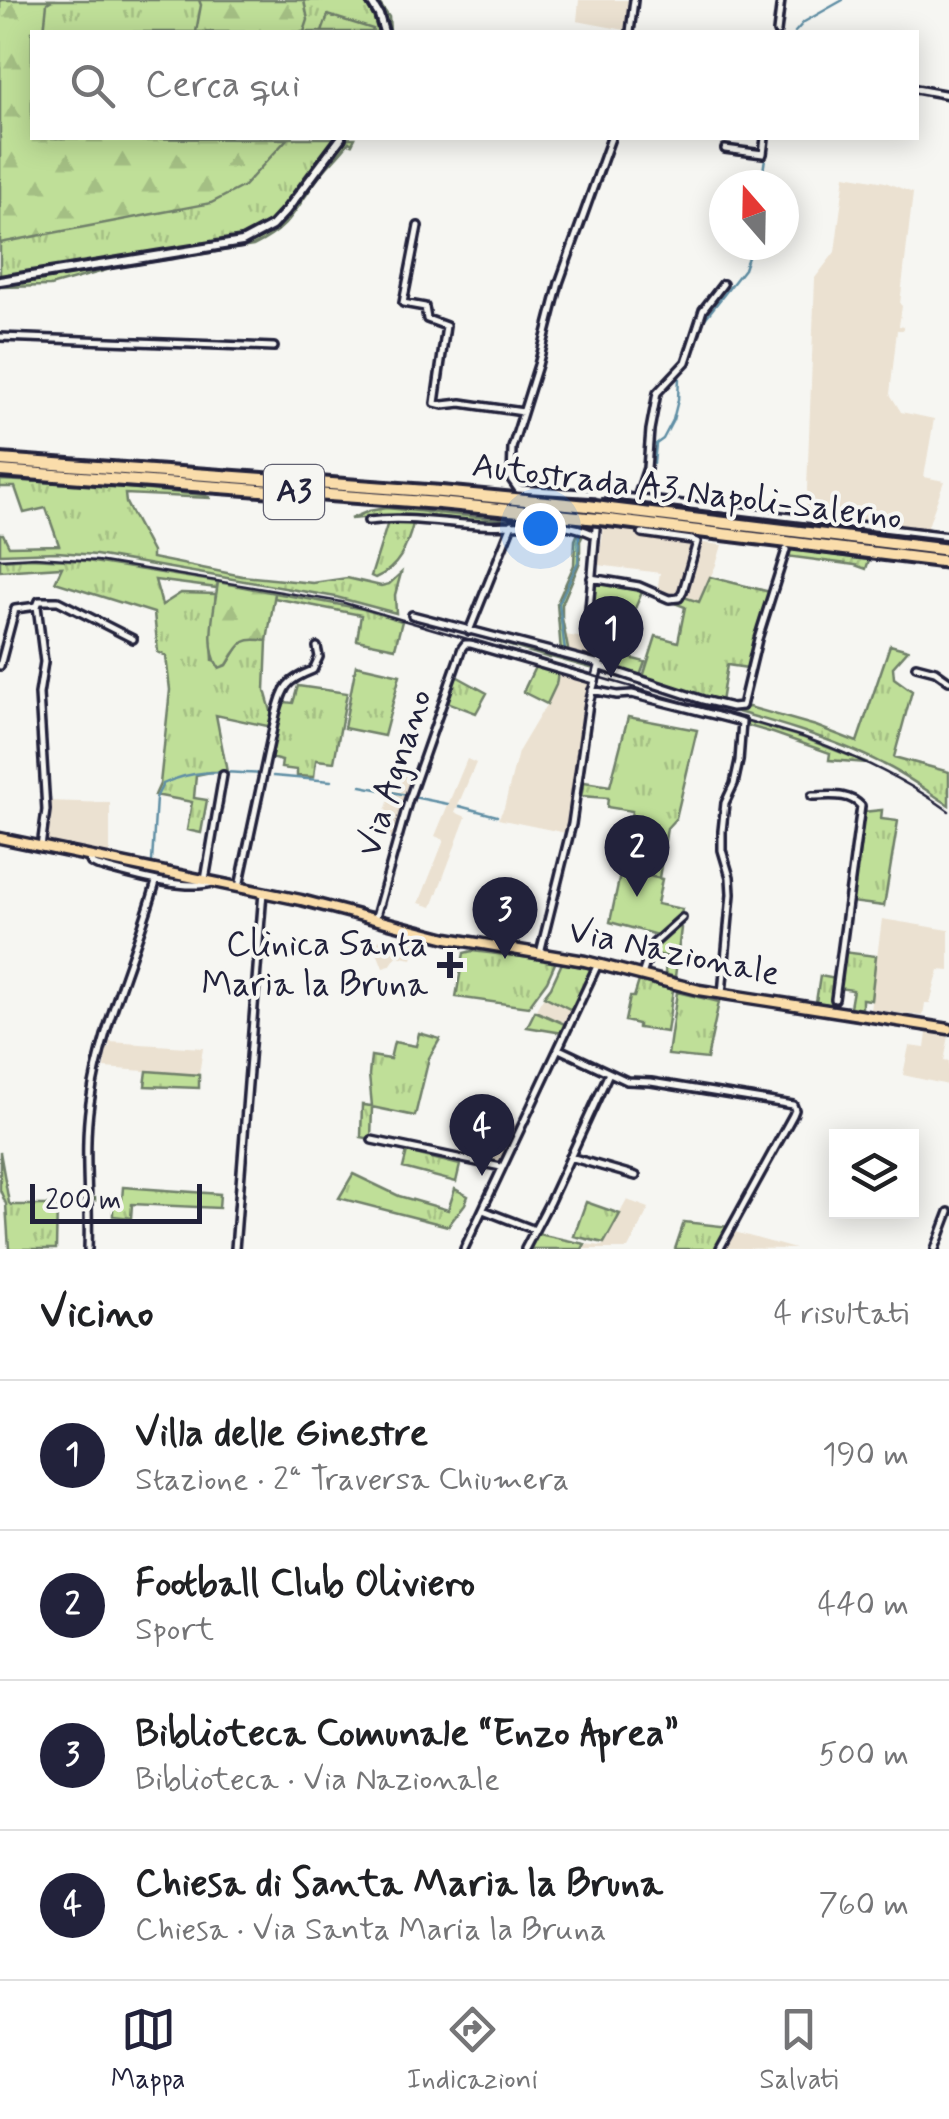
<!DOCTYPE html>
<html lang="it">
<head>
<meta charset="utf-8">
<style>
  body { margin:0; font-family:Mynerve,sans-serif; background:#f2f2f2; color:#202124 }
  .controls { position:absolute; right:30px; bottom:30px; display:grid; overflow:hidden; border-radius:0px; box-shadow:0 5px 25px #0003 }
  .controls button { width:90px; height:90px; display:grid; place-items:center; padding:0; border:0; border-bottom:2px solid #e0e0e0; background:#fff; color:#202124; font:50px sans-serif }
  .compass { position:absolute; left:709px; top:170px; width:90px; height:90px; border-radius:50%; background:#fff; box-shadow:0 5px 25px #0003; rotate:340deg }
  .scale { position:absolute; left:30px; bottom:25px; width:172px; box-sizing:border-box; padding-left:10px; border:5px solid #22223b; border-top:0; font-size:28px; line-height:35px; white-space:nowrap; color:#22223b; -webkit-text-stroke:8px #f6f6f2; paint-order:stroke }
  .you { position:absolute; left:540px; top:528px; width:35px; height:35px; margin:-25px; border:8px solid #fff; border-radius:50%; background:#1a73e8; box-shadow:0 0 0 15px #1a73e833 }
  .badge { display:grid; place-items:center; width:65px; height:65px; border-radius:50%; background:#22223b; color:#fff; font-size:32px; font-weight:700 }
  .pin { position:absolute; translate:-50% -82px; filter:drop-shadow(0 2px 5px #0008) }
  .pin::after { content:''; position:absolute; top:52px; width:35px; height:30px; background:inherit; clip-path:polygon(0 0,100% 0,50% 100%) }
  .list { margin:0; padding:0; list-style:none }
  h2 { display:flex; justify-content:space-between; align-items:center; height:130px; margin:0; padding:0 40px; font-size:42px }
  h2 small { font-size:32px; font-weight:400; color:#757577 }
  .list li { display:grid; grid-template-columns:65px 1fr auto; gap:30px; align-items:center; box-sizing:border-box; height:150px; padding:0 40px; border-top:2px solid #e0e0e0 }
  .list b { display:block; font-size:38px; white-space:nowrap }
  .list p { margin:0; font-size:32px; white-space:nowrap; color:#757577 }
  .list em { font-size:32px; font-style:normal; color:#757577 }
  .icon { flex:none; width:55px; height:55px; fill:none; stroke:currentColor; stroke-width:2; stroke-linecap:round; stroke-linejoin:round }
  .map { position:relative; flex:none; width:949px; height:1249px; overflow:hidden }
  .search { position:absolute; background:#fff; box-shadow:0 5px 25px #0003; left:30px; right:30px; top:30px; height:110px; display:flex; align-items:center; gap:25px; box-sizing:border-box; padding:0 35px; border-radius:0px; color:#757577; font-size:38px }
  .sheet { height:730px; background:#fff }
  nav { display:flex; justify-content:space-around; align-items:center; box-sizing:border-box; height:140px; border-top:2px solid #e0e0e0; background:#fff; font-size:28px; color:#757577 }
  nav a { display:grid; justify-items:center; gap:5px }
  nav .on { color:#22223b }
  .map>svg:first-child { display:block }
  .built { fill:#ebe1d1 }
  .grass { fill:url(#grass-tufts); stroke:#70806a; stroke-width:2.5 }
  .forest { fill:url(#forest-firs); stroke:#70806a; stroke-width:2.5 }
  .pitch { fill:#bfdf98; stroke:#70806a; stroke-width:2.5 }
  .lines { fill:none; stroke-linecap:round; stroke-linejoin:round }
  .stream { stroke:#618fa5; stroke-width:2.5 }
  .minor-casing { stroke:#22223b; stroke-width:12 }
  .tertiary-casing { stroke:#22223b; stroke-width:14 }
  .primary-casing { stroke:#22223b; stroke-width:15 }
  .motorway-casing { stroke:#22223b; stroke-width:18 }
  .minor { stroke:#f6f6f2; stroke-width:5 }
  .tertiary { stroke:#f6f6f2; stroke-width:6 }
  .primary { stroke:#faddab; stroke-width:8 }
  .motorway { stroke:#faddab; stroke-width:10 }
  .rail { stroke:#22223b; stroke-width:2.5 }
  .motorway-bridge-casing { stroke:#22223b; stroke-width:18; stroke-linecap:butt }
  .motorway-bridge { stroke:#faddab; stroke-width:10 }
  .poi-dot { fill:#22223b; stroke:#f6f6f2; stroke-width:4 }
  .labels { text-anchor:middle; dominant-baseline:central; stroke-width:8; stroke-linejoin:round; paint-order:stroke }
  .shield { fill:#f6f6f2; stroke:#626272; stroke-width:2.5 }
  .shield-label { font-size:32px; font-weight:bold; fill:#22223b }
  .street-label { font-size:35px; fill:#22223b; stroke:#f6f6f2 }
  .poi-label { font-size:35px; fill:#22223b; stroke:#f6f6f2; text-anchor:end }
</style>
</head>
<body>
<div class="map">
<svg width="949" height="1249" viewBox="0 0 949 1249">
  <defs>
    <pattern id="grass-tufts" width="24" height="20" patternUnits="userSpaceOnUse" patternTransform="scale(2.5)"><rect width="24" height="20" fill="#bfdf98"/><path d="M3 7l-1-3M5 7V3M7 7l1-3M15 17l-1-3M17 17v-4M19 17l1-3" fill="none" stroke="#a4bf84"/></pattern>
    <pattern id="forest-firs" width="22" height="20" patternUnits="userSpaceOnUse" patternTransform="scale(2.5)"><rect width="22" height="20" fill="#bfdf98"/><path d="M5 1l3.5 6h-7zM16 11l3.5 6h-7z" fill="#a4bf84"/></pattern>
  </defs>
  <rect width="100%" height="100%" fill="#f6f6f2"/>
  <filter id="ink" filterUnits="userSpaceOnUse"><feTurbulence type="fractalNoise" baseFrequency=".01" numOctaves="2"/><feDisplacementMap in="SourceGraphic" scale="20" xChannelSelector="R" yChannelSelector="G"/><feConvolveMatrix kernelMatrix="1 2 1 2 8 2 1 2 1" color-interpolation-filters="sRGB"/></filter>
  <g filter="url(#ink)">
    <path class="built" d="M 579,0 L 629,0 L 625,30 L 577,21 Z
      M 845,175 L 885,182 L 913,193 L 900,304 L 902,306 L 899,326 L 904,327 L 904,330 L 897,330 L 890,394 L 901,412 L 934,419 L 924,477 L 944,481 L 927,529 L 806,515 L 815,278 L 835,252 Z
      M 604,527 L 640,531 L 641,535 L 692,543 L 694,549 L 681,592 L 668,597 L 657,592 L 660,573 L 598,565 Z
      M 703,543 L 722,545 L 716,565 L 699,602 L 684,597 L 699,547 Z
      M 565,635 L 590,639 L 596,649 L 597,661 L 569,654 Z
      M 558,672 L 590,681 L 582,712 L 566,833 L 498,819 L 504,808 L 518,752 L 546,705 L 556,685 Z
      M 467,759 L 476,763 L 455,812 L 466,817 L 432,907 L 419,903 L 444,840 L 435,836 Z
      M 397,773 L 417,777 L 395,839 L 378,834 Z
      M 47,801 L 110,803 L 110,854 L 44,840 Z
      M 882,919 L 949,930 L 949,971 L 939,970 L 930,1003 L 925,1003 L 923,1016 L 870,1010 Z
      M 393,934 L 417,942 L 412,959 L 397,956 L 390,966 L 383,968 L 378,955 L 375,953 L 379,939 L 390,942 Z
      M 544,996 L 574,1011 L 567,1025 L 535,1011 Z
      M 927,1033 L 949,1036 L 944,1061 L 949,1062 L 948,1085 L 903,1075 L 909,1046 L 925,1048 Z
      M 109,1042 L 203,1048 L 199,1075 L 104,1068 L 106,1048 L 110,1047 Z
      M 490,1117 L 518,1125 L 501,1163 L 473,1159 Z
      M 627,1200 L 649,1208 L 628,1249 L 582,1249 L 585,1244 L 602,1246 Z
      M 731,1231 L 795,1249 L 722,1248 Z"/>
    <path class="grass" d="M 0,0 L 377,0 L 389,17 L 390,32 L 32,32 L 32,138 L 355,138 L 352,144 L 349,142 C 341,153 331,162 323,172 C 296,205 294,227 253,246 L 114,268 L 50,286 L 0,287 Z
      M 0,480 L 83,484 L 203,495 L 211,498 L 125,494 L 126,503 L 152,552 L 152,558 L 242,576 L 313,583 L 347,578 L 381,586 L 389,584 L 401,573 L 395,595 L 396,613 L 336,597 L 96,555 L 57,552 L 0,554 L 0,534 L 3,534 L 9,546 L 59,545 L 46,508 L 24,513 L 15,487 L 0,487 Z
      M 386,508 L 509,520 L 508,522 L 481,523 L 398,515 L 350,519 L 369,511 Z
      M 388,522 L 413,524 C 407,547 399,568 375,578 L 371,576 Z
      M 578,533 L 582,537 L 580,541 L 580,562 L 562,604 L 562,618 L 569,654 L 561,652 L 557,603 L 574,565 L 575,540 Z
      M 789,549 L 869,560 L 866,569 L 855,565 L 786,556 Z
      M 30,558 L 87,561 L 218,582 L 217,588 L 155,580 L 162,605 L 181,593 L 216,594 L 212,639 L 213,660 L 227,665 L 240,644 L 250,638 L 267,641 L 265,690 L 273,718 L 272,727 L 216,715 L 227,772 L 211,772 L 196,775 L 194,798 L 207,800 L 201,833 L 187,830 L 192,802 L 155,795 L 160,784 L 170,690 L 166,656 L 158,652 L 154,613 L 55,582 L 62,567 L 0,571 L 0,560 Z
      M 710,577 L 770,592 L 748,668 L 727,665 L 721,702 L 643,677 L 656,636 L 678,642 L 685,607 L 672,602 L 684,597 L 699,602 Z
      M 599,581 L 643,590 L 633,613 L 593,604 L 596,585 Z
      M 275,593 L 363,609 L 402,621 L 395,648 L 357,640 L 361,615 L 274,598 Z
      M 454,629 L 595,664 L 594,669 L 551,657 L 550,658 Z
      M 890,645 L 908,650 L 893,667 L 894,678 L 912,691 L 894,757 L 949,772 L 949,805 C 927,791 906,775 883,764 C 815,729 726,710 652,688 L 652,686 L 620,675 L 732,709 L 749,707 L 816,726 L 857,742 Z
      M 607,652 L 645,662 L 640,676 L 607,665 Z
      M 356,665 L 400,675 L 384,736 L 344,728 Z
      M 536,665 L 558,672 L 556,685 L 547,704 L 523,692 Z
      M 458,677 L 487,693 L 476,713 L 447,702 L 455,678 Z
      M 298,686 L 347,693 L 334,762 L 316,760 L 314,777 L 297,776 L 297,770 L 281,768 L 282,761 L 270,758 L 279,707 L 285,702 L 293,703 Z
      M 628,717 L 697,730 L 676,818 L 667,828 L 659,878 L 621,870 L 632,811 L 607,807 L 608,798 L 581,796 L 584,782 L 610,786 Z
      M 746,721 L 804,738 L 868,763 L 829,760 L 830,753 L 773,733 L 745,725 Z
      M 882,810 L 881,819 L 898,821 L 884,906 L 851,902 L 863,812 Z
      M 472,951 L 556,961 L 547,981 L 528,1007 L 456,997 L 464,953 Z
      M 843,952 L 876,956 L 871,1000 L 862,999 L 862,1009 L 850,1007 L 853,990 L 838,988 Z
      M 562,963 L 593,969 L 574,1011 L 544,996 L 551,987 Z
      M 820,976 L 836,979 L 832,1005 L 816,1002 Z
      M 639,981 L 673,990 L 667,1032 L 638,1028 L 638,1024 L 625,1021 L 630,997 L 634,997 Z
      M 677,992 L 719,1002 L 707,1059 L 668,1055 Z
      M 535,1011 L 567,1025 L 563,1033 L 527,1027 Z
      M 419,1033 L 440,1039 L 429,1058 L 415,1116 L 372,1107 L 371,1139 L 361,1137 L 362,1105 L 372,1106 L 369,1075 L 371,1056 L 390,1059 L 394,1042 L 416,1046 Z
      M 147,1071 L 199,1075 L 199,1088 L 145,1086 Z
      M 0,1152 L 9,1203 L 11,1205 L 57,1205 L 56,1249 L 9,1249 L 6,1204 L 0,1190 Z
      M 407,1152 L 460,1165 L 456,1182 L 403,1168 Z
      M 353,1174 L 399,1196 L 448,1210 L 455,1189 L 468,1196 L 465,1204 L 448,1226 L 339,1198 Z
      M 123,1187 L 220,1194 L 219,1208 L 132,1204 L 131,1218 L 113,1216 L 113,1202 L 94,1200 L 94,1198 L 122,1200 Z
      M 586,1202 L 620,1214 L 604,1243 L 574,1236 Z
      M 684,1222 L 730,1227 L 719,1249 L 675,1249 Z
      M 534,1233 L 585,1244 L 582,1249 L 526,1249 Z"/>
    <path class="forest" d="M 0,0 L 52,0 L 47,3 L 44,32 L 32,32 L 32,138 L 287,139 L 244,186 L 211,203 L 0,243 Z
      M 199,0 L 304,0 L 308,20 L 304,32 L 196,32 L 201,5 Z
      M 218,582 L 275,593 L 267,641 C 241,636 240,644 227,665 L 219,668 C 204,646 215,607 218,582 Z
      M 678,926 L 681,928 L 675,977 L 665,974 L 666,956 L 650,953 L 662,937 Z"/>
    <path class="pitch" d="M 328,15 L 373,29 L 372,32 L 322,32 Z
      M 621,870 L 662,879 L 657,904 L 682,909 C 681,923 668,928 657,935 L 610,922 Z"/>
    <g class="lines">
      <path class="stream" d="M 795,32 L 804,22 L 843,0
        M 761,185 L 768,138
        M 654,463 L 656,444 L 663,439 L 673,420 L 678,400 L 679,376 L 692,356 L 704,320 L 744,269 L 752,245
        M 565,651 L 559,603 L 578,562 L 579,536
        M 273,776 L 331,781
        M 361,786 L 407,795
        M 413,797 L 448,804
        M 459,806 L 497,816
        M 152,862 L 156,798 L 163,784 C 195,768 226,772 260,774"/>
      <defs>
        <path id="minor" d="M 630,32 L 634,0
          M 777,32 L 781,0
          M 916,89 L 949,95
          M 611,138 L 559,283 L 538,365 L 512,448 L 511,479 L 518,489 L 599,494 L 949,536
          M 725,149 L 763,154 L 765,138
          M 418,226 L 403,303 L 425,307 L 427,319 L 446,326 L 435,403 L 443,405 L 461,403 L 523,412
          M 0,337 L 274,347
          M 637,498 L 647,468 L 650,430 L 657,393 L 686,362 L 703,310 L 723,284
          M 368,521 C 405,516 441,523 478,525 C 520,528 554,516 595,535
          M 591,578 L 639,586 L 669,599 L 679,598 L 683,591 L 697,542 L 692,540 L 642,533
          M 37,606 L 44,662 L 39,694 L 46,810 L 41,847
          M 412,615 L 600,664
          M 469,631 L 512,524
          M 0,666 L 15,609 L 37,606 L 39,601 L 58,601 L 133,639
          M 599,666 L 703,700 L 732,707 L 742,706 L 758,639 L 786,550
          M 916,666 L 935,671 L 949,681
          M 592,690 L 617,695 L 632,694 L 742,722 L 739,761 L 734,784 L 725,803 L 722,831 L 722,850 L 730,877 L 731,894 L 722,994
          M 812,796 C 829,796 849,792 861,806 L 835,999
          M 88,857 L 91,863 L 97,866 C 128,874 183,891 212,883
          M 205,880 L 223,775
          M 239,887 L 276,714 C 284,686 285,681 313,670 L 319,657 L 317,647
          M 375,920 L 408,802 L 462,648 L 465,644 L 471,644 L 595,680
          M 540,953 L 572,824 L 589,703 L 601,659 L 599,647 L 588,621 L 599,494
          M 642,975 L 652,945 L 682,918
          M 559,1049 L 627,1081 L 651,1082 L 793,1105 L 795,1110 L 793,1115 L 720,1248
          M 372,1140 L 501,1167
          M 570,1157 L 636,1176
          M 483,1210 L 535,1230
          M 88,1249 C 90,1201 83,1150 90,1103 C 101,1026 135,956 156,882
          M 235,1249 L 263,892
          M 464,1249 L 598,964
          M 525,1249 L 550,1201 L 609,1073
          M 935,1249 L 949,1212"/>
        <path id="tertiary" d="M 370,0 L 379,15 L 384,32
          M 0,281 L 242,242 L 272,226 L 286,211 L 341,138"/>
        <path id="primary" d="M 0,838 L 301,900 L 447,938 L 585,961 L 699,990 L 949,1029"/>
        <path id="motorway" d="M 0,460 L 441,492 L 588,506
          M 0,471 L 439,503 L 588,518
          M 610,509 L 949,550
          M 609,520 L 949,562"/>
      </defs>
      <use href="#minor" class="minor-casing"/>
      <use href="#tertiary" class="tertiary-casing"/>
      <use href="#primary" class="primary-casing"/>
      <use href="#motorway" class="motorway-casing"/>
      <use href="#minor" class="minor"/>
      <use href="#tertiary" class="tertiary"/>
      <use href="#primary" class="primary"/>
      <use href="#motorway" class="motorway"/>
      <path class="rail" d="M 0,559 L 35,557 L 97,561 L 341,602 L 803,737 C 856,756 903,778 949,811"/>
      <defs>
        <path id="motorway-bridge" d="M 588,506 L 610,509
          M 588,518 L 609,520"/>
      </defs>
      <use href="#motorway-bridge" class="motorway-bridge-casing"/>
      <use href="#motorway-bridge" class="motorway-bridge"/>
    </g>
  </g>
  <path class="poi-dot" d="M445 950h10v10h10v10h-10v10h-10v-10h-10v-10h10z"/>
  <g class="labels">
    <rect class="shield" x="264" y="465" width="60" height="54" rx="8"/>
    <g class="shield-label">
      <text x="294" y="492">A3</text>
    </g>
    <g class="street-label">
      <text transform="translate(687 492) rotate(7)">Autostrada A3 Napoli-Salerno</text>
      <text transform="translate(395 773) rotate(-72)">Via Agnano</text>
      <text transform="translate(674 953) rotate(12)">Via Nazionale</text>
    </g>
    <g class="poi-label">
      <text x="428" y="945">Clinica Santa<tspan x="428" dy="40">Maria la Bruna</tspan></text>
    </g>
  </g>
</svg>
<div class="controls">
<button><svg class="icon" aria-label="layers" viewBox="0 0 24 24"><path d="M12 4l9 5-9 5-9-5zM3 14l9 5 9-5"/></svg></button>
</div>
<svg class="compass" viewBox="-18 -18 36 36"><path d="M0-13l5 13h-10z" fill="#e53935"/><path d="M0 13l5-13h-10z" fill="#757577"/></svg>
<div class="scale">200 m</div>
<div class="you"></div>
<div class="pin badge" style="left:611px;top:678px">1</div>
<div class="pin badge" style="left:637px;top:897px">2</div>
<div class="pin badge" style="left:505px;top:959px">3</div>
<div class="pin badge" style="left:482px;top:1176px">4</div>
<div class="search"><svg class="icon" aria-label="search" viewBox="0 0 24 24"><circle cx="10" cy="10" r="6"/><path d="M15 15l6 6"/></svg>Cerca qui</div>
</div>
<section class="sheet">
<h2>Vicino<small>4 risultati</small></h2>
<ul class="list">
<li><span class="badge">1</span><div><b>Villa delle Ginestre</b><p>Stazione · 2ª Traversa Chiumera</p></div><em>190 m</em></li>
<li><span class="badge">2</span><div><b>Football Club Oliviero</b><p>Sport</p></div><em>440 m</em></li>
<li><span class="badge">3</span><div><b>Biblioteca Comunale “Enzo Aprea”</b><p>Biblioteca · Via Nazionale</p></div><em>500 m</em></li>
<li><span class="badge">4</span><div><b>Chiesa di Santa Maria la Bruna</b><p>Chiesa · Via Santa Maria la Bruna</p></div><em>760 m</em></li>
</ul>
</section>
<nav>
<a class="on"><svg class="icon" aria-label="map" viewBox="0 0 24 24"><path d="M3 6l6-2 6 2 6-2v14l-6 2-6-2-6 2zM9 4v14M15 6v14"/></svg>Mappa</a>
<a><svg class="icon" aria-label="directions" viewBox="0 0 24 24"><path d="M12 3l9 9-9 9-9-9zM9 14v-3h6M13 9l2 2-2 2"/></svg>Indicazioni</a>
<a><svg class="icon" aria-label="saved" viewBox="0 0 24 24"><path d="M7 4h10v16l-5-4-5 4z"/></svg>Salvati</a>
</nav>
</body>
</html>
